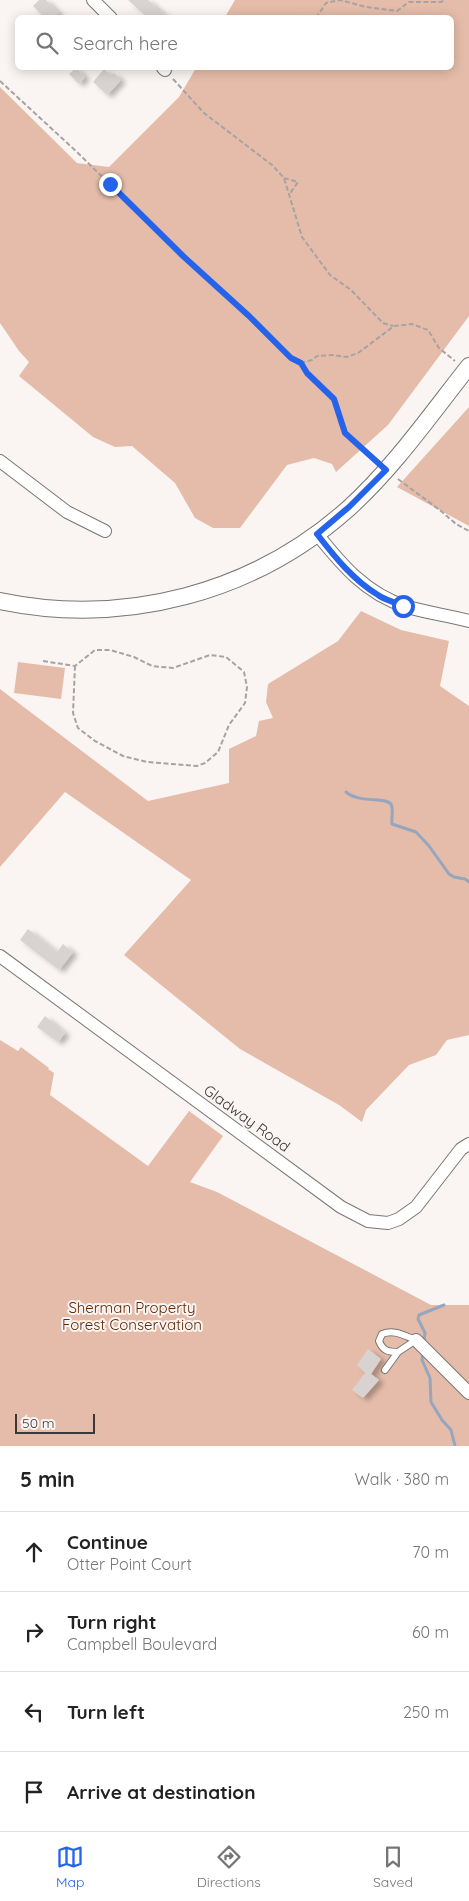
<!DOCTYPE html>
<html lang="en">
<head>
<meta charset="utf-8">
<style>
  body { margin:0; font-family:Quicksand,sans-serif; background:#f2f2f2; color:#222 }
  .scale { position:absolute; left:15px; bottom:12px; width:80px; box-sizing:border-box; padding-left:5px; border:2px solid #3b3938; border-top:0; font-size:14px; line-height:18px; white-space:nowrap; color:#3b3938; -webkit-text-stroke:4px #faf5f3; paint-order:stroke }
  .stop { position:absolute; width:15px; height:15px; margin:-11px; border:4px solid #2563eb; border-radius:50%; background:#fff }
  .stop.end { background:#2563eb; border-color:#fff; box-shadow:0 1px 5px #0008 }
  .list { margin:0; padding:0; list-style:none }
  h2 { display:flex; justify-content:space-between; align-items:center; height:65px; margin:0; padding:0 20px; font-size:21px }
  h2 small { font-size:16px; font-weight:400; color:#767676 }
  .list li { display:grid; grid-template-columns:32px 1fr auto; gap:15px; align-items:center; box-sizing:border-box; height:80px; padding:0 20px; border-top:1px solid #e0e0e0 }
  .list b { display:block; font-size:19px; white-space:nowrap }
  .list p { margin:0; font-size:16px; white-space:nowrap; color:#767676 }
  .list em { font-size:16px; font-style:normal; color:#767676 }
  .icon { flex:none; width:28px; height:28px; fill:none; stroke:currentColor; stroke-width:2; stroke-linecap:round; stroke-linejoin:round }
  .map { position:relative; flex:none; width:469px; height:1446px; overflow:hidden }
  .search { position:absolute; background:#fff; box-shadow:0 2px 12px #0003; left:15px; right:15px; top:15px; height:55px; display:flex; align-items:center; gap:12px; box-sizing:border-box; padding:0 18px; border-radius:8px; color:#767676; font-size:19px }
  .sheet { height:385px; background:#fff }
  nav { display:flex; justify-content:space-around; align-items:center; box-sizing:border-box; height:70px; border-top:1px solid #e0e0e0; background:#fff; font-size:14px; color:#767676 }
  nav a { display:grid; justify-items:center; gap:2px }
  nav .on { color:#2563eb }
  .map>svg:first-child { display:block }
  .green { fill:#e5bca9 }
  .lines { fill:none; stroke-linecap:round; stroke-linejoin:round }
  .stream { stroke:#95a6be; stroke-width:3 }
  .building { fill:#d8d3d1; filter:url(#shadow) }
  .service-casing { stroke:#7a7674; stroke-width:8 }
  .minor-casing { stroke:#7a7674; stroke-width:14 }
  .tertiary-casing { stroke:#7a7674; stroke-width:18 }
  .path { stroke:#a7a3a2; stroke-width:2; stroke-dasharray:5 2.5; stroke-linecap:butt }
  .service { stroke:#fff; stroke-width:6 }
  .minor { stroke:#fff; stroke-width:12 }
  .tertiary { stroke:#fff; stroke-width:16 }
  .route { stroke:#2563eb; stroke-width:6 }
  .labels { text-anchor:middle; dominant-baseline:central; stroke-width:4; stroke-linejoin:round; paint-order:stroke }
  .street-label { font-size:15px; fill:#3b3938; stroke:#faf5f3 }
  .park-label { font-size:15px; fill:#642600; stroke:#faf5f3 }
</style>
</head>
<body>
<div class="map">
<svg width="469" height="1446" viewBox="0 0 469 1446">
  <defs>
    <filter id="shadow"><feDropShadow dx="5" dy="3" stdDeviation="2.5" flood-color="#0004"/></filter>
  </defs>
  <rect width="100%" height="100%" fill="#faf5f3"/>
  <path class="green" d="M 235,0 L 469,0 L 469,316 L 388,425 L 336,472 L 332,464 L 314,458 L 287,465 L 240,528 L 213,528 L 195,518 L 175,483 L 132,446 L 115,447 L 93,437 L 19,376 L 29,362 L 19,351 L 0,323 L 0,87 L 77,163 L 109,167 L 179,97 L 196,68 L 452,68 L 452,18 L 225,17 Z
    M 469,407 L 469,526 L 397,487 Z
    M 361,611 L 401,630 L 449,641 L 440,686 L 469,706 L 469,1035 L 447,1040 L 436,1055 L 409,1065 L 366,1110 L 362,1122 L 339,1105 L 240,1049 L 124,955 L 191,880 L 65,792 L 0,867 L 0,689 L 148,801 L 229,783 L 229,749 L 256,736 L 259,721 L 273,718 L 266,702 L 268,684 L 338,641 Z
    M 18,662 L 65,668 L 61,699 L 14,693 Z
    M 0,1040 L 18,1051 L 21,1047 L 49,1068 L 48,1069 L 54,1073 L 50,1095 L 148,1166 L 189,1111 L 223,1136 L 190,1182 L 217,1192 L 431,1305 L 469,1305 L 469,1446 L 0,1446 Z"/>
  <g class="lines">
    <path class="stream" d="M 346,792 C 360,804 385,796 391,804 C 394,810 391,818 392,824 L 416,832 L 429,846 L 449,874 L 454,877 L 465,879 L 469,882
      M 424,1342 L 425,1333 L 418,1319 L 419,1315 L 444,1305
      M 423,1353 L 422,1360 L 430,1378 L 431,1402 L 442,1420 L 451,1430 L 455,1446"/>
  </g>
  <path class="building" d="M 39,0 L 46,0 L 59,13 L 54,18 L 45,18 L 33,6 Z
    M 128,0 L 148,0 L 168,18 L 148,18 Z
    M 76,68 L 85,77 L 79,84 L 69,74 Z
    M 104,69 L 111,75 L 114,73 L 121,80 L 107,95 L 93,82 Z
    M 28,929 L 57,952 L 63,944 L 73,952 L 59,970 L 20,940 Z
    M 45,1016 L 65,1033 L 58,1042 L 37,1027 Z
    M 368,1349 L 381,1359 L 371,1374 L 379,1380 L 363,1398 L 352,1390 L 365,1373 L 357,1365 Z"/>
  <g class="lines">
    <defs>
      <path id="service" d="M 398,1352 C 388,1352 383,1351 379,1341 L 382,1334 C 395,1329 404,1336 416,1340
        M 385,1370 L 398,1352 L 416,1340"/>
      <path id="minor" d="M 93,0 L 111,18
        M 163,68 L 165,70
        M 0,461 L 67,512 L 105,531
        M 317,534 C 341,564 366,594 405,606 C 426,613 448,615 469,621
        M 0,956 L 341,1207 L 368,1221 L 388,1223 L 399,1219 L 416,1207 L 461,1149 L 469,1144
        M 416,1340 L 469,1393"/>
      <path id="tertiary" d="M 0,601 C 125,627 254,593 349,508 C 395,466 431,414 469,366"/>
    </defs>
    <use href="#service" class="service-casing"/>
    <use href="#minor" class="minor-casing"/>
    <use href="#tertiary" class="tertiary-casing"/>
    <path class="path" d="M 316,18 L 326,3 L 340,0 L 366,7 L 397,11 L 409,2 L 441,2 L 445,0
      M 176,69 L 259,69 L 264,68
      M 173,79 L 204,113 L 272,165 L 284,178 L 302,237 L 330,275 L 351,290 L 383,323 L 393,326
      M 0,81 L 78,153 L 183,256 L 249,316 L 291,358 L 301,363 L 312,360 L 317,356 L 333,355 L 347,357 L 358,353 L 394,326 L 412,324 L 428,330 L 439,348 L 455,361
      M 284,178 L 298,182 L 289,195
      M 301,363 L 307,373 L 334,399 L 345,433 L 376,462
      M 398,479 L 441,511 L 456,524 L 469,531
      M 43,661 L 75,666 L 95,650 L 110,650 L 134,657 L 152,666 L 173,668 L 210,655 L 226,657 L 244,672 L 247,687 L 245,703 L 229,725 L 218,752 L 205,763 L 197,766 L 147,762 L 123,756 L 95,741 L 78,728 L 73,713 L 75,666"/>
    <use href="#service" class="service"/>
    <use href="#minor" class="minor"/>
    <use href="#tertiary" class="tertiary"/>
  </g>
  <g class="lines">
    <path class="route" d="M 110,184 L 183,256 L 249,316 L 291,358 L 301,363 L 307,373 L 334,399 L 345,433 L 386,470 L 349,507 L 317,534 C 334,556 353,580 378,595 C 385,600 395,602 403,606"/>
  </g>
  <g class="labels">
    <g class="street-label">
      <text transform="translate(247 1118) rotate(36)">Gladway Road</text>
    </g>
    <g class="park-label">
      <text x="132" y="1307">Sherman Property<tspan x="132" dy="17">Forest Conservation</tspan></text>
    </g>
  </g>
</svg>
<div class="scale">50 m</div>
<div class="stop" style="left:403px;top:606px"></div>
<div class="stop end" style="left:110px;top:184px"></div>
<div class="search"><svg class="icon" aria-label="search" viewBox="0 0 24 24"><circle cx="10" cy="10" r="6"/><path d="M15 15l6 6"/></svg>Search here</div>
</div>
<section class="sheet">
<h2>5 min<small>Walk · 380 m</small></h2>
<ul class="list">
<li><svg class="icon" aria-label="ahead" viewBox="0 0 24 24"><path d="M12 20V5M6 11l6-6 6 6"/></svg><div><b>Continue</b><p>Otter Point Court</p></div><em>70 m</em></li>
<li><svg class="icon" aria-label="right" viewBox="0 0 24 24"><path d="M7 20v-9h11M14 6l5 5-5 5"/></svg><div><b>Turn right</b><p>Campbell Boulevard</p></div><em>60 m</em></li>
<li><svg class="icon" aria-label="left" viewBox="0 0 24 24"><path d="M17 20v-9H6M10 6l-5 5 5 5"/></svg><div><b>Turn left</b></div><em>250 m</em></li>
<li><svg class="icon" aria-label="arrive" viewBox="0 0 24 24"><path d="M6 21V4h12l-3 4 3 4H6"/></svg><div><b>Arrive at destination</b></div></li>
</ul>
</section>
<nav>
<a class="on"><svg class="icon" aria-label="map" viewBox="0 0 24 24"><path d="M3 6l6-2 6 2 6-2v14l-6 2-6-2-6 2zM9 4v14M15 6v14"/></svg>Map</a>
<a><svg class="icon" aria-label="directions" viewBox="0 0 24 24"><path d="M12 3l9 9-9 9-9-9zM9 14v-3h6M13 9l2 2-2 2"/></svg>Directions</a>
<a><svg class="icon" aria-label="saved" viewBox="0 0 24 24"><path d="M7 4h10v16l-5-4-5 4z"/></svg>Saved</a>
</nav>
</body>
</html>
